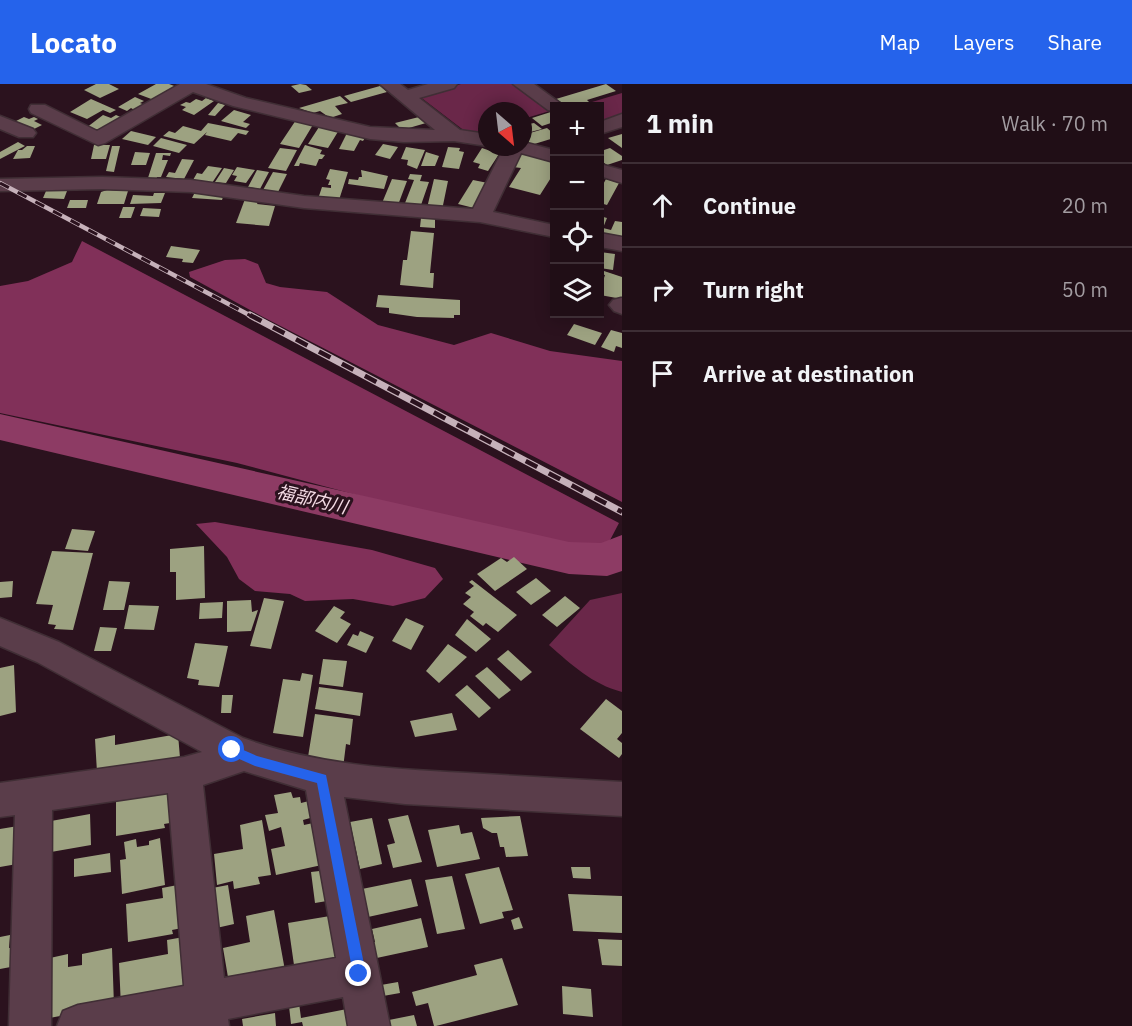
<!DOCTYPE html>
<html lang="en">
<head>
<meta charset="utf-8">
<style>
  body { margin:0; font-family:"IBM Plex Sans","Noto Sans JP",sans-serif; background:#28171f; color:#f1f3f6 }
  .controls { position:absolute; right:18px; top:18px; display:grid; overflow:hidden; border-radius:0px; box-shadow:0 3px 15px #0003 }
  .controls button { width:54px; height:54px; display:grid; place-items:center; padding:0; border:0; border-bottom:2px solid #3d2e35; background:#200e16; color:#f1f3f6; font:30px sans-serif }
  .compass { position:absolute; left:478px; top:18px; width:54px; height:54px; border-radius:50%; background:#200e16; box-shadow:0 3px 15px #0003; rotate:152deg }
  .stop { position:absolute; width:18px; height:18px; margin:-14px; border:4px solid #2563eb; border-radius:50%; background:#fff }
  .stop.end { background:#2563eb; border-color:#fff; box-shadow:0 2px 6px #0008 }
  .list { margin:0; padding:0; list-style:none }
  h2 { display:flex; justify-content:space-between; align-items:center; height:78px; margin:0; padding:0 24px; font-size:26px }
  h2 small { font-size:20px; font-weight:400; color:#a29ca1 }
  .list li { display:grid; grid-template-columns:39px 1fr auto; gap:18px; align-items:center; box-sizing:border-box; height:84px; padding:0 24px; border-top:2px solid #3d2e35 }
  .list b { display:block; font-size:22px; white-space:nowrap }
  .list em { font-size:20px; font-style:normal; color:#a29ca1 }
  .icon { flex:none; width:33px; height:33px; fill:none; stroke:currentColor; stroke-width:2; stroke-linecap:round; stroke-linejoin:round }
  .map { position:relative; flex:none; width:622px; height:942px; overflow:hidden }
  header { display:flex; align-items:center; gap:36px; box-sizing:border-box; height:84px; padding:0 30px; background:#2563eb; color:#fff }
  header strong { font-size:28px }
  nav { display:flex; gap:33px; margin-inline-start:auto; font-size:21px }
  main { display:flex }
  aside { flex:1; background:#200e16 }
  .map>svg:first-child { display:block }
  .green { fill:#6a2749 }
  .forest { fill:#813059 }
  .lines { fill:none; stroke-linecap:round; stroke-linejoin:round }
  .river { fill:#8d3b64; fill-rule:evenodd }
  .building { fill:#9da281 }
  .minor-casing { stroke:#402e35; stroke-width:3 }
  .minor { fill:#5a3d4a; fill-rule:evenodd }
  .rail-far1-casing { stroke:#c6b1ba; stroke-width:4.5 }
  .rail-casing { stroke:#c6b1ba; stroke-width:7 }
  .rail-far1 { stroke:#2b121e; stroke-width:3; stroke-dasharray:10; stroke-linecap:butt }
  .rail { stroke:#2b121e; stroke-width:4.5; stroke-dasharray:13; stroke-linecap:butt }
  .route { fill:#2563eb }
  .labels { text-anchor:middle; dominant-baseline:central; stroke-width:6; stroke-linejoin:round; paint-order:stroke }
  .water-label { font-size:18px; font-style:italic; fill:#f5dce6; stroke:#2b121e }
</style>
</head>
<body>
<header>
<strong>Locato</strong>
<nav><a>Map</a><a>Layers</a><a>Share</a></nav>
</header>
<main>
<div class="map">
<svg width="622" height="942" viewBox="0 0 622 942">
  <rect width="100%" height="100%" fill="#2b121e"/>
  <path class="green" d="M 461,0 L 515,0 L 553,26 L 523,35 L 523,27 L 487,27 L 487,45 L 473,49 L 466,48 L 419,12 Z
    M 622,9 L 622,31 L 605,37 L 600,33 L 600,22 L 582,21 Z
    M 622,509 L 622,608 C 592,600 572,581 549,561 L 590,516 Z"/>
  <path class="forest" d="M 82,157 L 619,439 L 608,460 L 571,468 L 237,379 L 0,329 L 0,202 L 28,197 L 72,178 Z
    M 245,175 L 258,180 L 266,199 L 280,203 L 327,208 L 378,241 L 454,261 L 491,249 L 550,267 L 622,277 L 622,418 L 263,233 L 190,193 L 189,188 L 225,176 Z
    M 215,438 L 372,466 L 435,484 L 443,495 L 425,514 L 393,522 L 353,515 L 305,517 L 290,510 L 255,507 L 239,495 L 227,473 L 196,440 Z"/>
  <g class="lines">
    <path class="river" d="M 0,330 L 569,458 L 601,459 L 622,451 L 622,487 L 607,492 L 569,490 L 0,356 Z"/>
  </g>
  <path class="building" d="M 96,0 L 109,0 L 119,5 L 100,14 L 84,6 Z
    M 156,0 L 169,0 L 177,3 L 154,16 L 138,10 Z
    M 300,0 L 306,1 L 312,6 L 299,9 L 291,2 Z
    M 606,0 L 616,7 L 587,16 L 589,18 L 580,20 L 584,22 L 567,22 L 556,15 Z
    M 380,2 L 387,8 L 351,18 L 344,12 Z
    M 340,12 L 348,19 L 335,22 L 342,30 L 330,34 L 320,27 L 313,29 L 299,24 Z
    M 135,13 L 144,17 L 140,19 L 145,21 L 136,27 L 131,24 L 127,27 L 118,23 Z
    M 206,14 L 214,17 L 194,31 L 182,26 L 186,23 L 180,21 L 186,18 L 190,19 L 196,15 L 202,17 Z
    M 91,15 L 116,26 L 110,29 L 103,26 L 87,35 L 70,28 Z
    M 218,19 L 225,21 L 215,32 L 208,31 Z
    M 234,26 L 251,31 L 243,38 L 250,40 L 246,44 L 221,37 Z
    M 554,27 L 554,38 L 542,42 L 532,34 Z
    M 103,31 L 111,34 L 116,31 L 125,35 L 99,50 L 86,44 Z
    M 24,33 L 29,35 L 34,33 L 38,35 L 34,37 L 42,41 L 30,47 L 12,39 Z
    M 419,33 L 426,39 L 402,46 L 395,39 Z
    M 296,36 L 314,39 L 299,64 L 280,60 Z
    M 523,37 L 529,40 L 534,39 L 542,45 L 523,50 Z
    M 208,39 L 249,47 L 246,51 L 238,49 L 231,57 L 205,51 L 207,48 L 194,60 L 163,52 L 169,47 L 175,49 L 183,42 L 201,47 Z
    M 319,43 L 339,46 L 328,64 L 308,60 Z
    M 547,44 L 554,50 L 554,54 L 531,61 L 523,54 L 523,51 Z
    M 131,47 L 156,53 L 148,61 L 122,55 Z
    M 347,49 L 366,52 L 363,57 L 360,56 L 354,67 L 339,65 Z
    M 622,50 L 622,64 L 608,54 Z
    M 161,54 L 187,61 L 179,69 L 153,62 Z
    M 18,58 L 25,62 L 0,75 L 0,68 Z
    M 383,60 L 398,63 L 390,75 L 375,71 Z
    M 94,61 L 110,61 L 106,75 L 91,75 Z
    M 305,61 L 322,66 L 320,70 L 325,71 L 322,75 L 319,75 L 316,82 L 300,79 L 299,82 L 294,82 Z
    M 27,62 L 35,62 L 30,74 L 13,75 L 18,66 L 22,66 Z
    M 112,62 L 120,62 L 114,88 L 106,87 Z
    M 406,63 L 425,66 L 417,85 L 407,81 L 408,76 L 401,75 Z
    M 448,63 L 460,64 L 459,67 L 464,68 L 459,85 L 442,83 Z
    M 280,64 L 297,66 L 286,87 L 268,84 Z
    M 482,64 L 499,70 L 488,87 L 478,84 L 480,80 L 473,78 Z
    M 610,64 L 622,72 L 622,76 L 607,81 L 600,76 L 600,71 L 604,69 L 601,67 Z
    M 135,68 L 150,69 L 146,81 L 131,81 Z
    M 426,68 L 439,72 L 435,82 L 421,82 Z
    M 156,69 L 171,69 L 170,72 L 163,71 L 162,76 L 168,76 L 161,93 L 157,93 L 156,97 L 147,97 Z
    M 521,70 L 554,77 L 554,89 L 540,111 L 509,103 L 521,84 L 513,83 Z
    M 182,75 L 194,76 L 184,95 L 166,93 L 169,88 L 175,89 Z
    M 208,82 L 222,84 L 212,99 L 193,96 L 197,89 L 202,90 Z
    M 237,83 L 255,86 L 246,99 L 234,97 L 237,92 L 232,91 Z
    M 224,84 L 234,86 L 226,99 L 215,98 Z
    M 330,85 L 348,88 L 339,116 L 319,112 L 322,103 L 331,104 L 331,101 L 328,101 L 330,96 L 326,95 Z
    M 257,86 L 269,88 L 260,105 L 248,103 Z
    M 361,86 L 388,92 L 384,105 L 348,100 L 349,95 L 358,96 L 359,93 L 362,93 Z
    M 273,88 L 287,90 L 278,108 L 263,106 Z
    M 410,90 L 422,91 L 420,97 L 429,98 L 421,121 L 405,119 L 414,96 L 408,95 Z
    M 392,95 L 407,97 L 398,121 L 382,119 Z
    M 434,95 L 448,97 L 442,126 L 427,124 Z
    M 606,95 L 619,99 L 607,121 L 600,119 L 600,106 Z
    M 473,96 L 488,99 L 474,124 L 458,120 Z
    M 107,106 L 128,107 L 124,120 L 97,120 L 101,108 Z
    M 46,107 L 67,107 L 64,115 L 43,114 Z
    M 195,108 L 224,110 L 222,116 L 192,114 Z
    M 154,109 L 165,109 L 161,119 L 130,120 L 133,111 L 153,112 Z
    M 245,115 L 259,116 L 257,120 L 275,122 L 269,142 L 236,139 Z
    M 70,116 L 88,116 L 86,124 L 67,124 Z
    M 123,123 L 135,123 L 131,134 L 119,134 Z
    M 143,124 L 161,125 L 159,133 L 140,132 Z
    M 600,132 L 607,134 L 603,144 L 611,146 L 615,137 L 622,138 L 622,157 L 600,152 Z
    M 421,134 L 435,135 L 435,144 L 420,143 Z
    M 411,147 L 434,149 L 430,189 L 434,189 L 433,204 L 400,201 L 403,176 L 407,176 Z
    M 171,162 L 200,166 L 193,179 L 182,178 L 183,175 L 166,173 Z
    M 600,168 L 615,170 L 613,186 L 600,184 Z
    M 601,186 L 622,193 L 622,215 L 600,211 L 600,197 L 603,197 L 605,191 L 600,190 Z
    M 378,211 L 460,216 L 460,231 L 454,231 L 454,234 L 417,233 L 389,229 L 389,224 L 376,223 Z
    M 574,240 L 602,249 L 595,261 L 567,251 Z
    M 611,246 L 622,249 L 622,264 L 616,262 L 614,268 L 601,263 Z
    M 72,445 L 95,447 L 88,467 L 65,465 Z
    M 204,462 L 205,514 L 176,516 L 176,488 L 170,488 L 170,465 Z
    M 52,467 L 93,469 L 73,546 L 54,545 L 56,541 L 48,540 L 53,521 L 36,520 Z
    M 514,473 L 527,485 L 495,507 L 477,490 L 501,474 L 507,478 Z
    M 536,494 L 551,507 L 531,521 L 516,508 Z
    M 472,496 L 517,531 L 498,548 L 486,539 L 483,542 L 470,532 L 474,528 L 463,520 L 471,513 L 465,509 L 474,502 L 469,498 Z
    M 13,497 L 12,513 L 0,514 L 0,498 Z
    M 109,497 L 130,498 L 124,526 L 103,526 Z
    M 565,512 L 580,524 L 557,543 L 542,531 Z
    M 264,514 L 284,517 L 271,565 L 250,562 Z
    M 251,516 L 252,528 L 258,526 L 251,547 L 227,548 L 227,517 Z
    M 223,518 L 222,534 L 199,535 L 200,519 Z
    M 129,521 L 159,522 L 154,546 L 124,545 Z
    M 334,522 L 345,528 L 340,534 L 351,540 L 337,559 L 315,547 Z
    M 406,534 L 424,542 L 411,566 L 392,557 Z
    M 467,535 L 491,555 L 476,568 L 455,551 Z
    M 100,543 L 117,544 L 111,567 L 94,567 Z
    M 360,547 L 374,553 L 366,569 L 347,561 L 353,550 L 358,552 Z
    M 195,559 L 228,562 L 219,603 L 198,601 L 199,596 L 187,594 Z
    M 448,560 L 467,573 L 439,599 L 426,587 Z
    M 508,566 L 532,588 L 521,597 L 497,575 Z
    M 323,575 L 347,577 L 343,603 L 319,600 Z
    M 14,581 L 16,628 L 0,632 L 0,584 Z
    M 487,583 L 511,606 L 499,615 L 475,592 Z
    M 302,589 L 313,591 L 303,653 L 273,649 L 283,595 L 300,597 Z
    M 467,601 L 491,624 L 479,634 L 455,611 Z
    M 319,603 L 363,609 L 360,632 L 315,625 Z
    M 222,611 L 233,611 L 231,629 L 221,629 Z
    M 606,615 L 622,627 L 622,649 L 617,655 L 622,659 L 622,670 L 619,674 L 580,645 Z
    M 452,629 L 457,646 L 415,653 L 410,637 Z
    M 315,630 L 353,635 L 350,661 L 346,660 L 343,684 L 307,679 Z
    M 178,650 L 180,674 L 97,688 L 95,655 L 115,651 L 115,661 Z
    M 174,707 L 175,728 L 169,729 L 170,739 L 164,740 L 165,744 L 116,752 L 116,716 Z
    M 291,708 L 293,714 L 300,713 L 301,719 L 317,715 L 321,731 L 303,736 L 304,741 L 322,737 L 331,779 L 276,791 L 271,765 L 285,762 L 281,743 L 269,747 L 265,731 L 278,729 L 274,711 Z
    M 90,730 L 91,761 L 51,768 L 51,737 Z
    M 408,731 L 422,778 L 393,784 L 387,761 L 395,759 L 388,735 Z
    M 520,732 L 528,772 L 506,773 L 504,763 L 500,763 L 497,749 L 492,749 L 483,744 L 481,734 Z
    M 372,734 L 382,780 L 360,785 L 350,738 Z
    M 262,736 L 271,791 L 258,793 L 260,800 L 234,805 L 233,797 L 217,801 L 214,770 L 243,765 L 240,741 Z
    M 459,741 L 461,750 L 472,748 L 480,775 L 437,783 L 428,746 Z
    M 18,742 L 17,780 L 0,783 L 0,745 Z
    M 160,754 L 165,801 L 122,810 L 120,776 L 126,775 L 124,758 L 136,755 L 137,763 L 149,761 L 149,757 Z
    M 110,769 L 111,788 L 74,793 L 74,775 Z
    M 499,783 L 513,826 L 502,828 L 504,834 L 480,840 L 465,790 Z
    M 571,783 L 590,783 L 591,795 L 573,794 Z
    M 328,786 L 327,817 L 315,819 L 311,788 Z
    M 452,792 L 465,845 L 437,850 L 425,796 Z
    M 411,795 L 418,822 L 368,833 L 362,805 Z
    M 183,800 L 187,843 L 172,846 L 173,850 L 128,858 L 126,820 L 163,814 L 162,804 Z
    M 228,801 L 234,840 L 212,845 L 207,805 Z
    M 568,810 L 622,812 L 622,849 L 573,847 Z
    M 274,826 L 286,892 L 230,905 L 223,864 L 250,858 L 246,832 Z
    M 336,831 L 344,873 L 294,881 L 288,839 Z
    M 519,833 L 523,844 L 514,846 L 511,836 Z
    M 421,834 L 428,863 L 372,875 L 369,860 L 375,858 L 372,845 Z
    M 10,851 L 9,864 L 17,863 L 16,882 L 0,885 L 0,853 Z
    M 189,852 L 186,902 L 121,923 L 119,879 L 168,870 L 167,856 Z
    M 598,855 L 622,856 L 622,882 L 602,881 Z
    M 112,864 L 114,922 L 44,935 L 50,874 L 68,870 L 68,883 L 82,881 L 82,870 Z
    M 502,874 L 518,921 L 436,942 L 434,942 L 428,919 L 416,922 L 412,908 L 477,891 L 474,881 Z
    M 398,898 L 400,909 L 383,912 L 381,901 Z
    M 562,902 L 591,905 L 593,933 L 563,930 Z
    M 299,919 L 301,934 L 347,925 L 350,942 L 303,942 L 302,938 L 291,940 L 289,922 Z
    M 275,929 L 276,942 L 243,942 L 242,935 Z
    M 414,931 L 417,942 L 390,942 L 389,936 Z"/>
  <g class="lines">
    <defs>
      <path id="minor" d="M 180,0 L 206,0 L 246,14 L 370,43 L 435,46 L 380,0 L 400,0 L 408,6 L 428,0 L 457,0 L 454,4 L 419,14 L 460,46 L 487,50 L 487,62 L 454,57 L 404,58 L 370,55 L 233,22 L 193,8 L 105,59 L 98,61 L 31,29 L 29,25 L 31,21 L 45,21 L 97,47 Z
        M 513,0 L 534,0 L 564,22 L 554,22 L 554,27 L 548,26 Z
        M 622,30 L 622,43 L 600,50 L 600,38 Z
        M 0,32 L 33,45 L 36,49 L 33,53 L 19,53 L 0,45 Z
        M 523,58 L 554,66 L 554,78 L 521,69 L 493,128 L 554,141 L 554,153 L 480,138 L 304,124 L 191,108 L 102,105 L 0,107 L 0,95 L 102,93 L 191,96 L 304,112 L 473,125 L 504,63 L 523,63 Z
        M 600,80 L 622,86 L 622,99 L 600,92 Z
        M 600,149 L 622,153 L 622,167 L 600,163 Z
        M 621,214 L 622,214 L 622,230 L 614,227 L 609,221 L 613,216 Z
        M 0,534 L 59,558 L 243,654 C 316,681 391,685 467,689 C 519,692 570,695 622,698 L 622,732 L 405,720 L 344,713 L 390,942 L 348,942 L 343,913 L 228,935 L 229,942 L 57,942 L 63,927 L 78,921 L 184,902 L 168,709 L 52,726 L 51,942 L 9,942 L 15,731 L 0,733 L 0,699 L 184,673 L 202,668 L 37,578 L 0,562 ZM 244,687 L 306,706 L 336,874 L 224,894 L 203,701 Z"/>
    </defs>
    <use href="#minor" class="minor-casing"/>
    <use href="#minor" class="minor"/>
    <defs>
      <path id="rail-far1" d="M 0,99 L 253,233"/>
      <path id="rail" d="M 250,231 L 622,428"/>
    </defs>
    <use href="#rail-far1" class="rail-far1-casing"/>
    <use href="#rail" class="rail-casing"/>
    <use href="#rail-far1" class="rail-far1"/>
    <use href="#rail" class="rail"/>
  </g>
  <path class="route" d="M 232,661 L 257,672 L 326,691 L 366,890 L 364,894 L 359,896 L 355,894 L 353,890 L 317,699 L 255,682 L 228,670 L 226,666 Z"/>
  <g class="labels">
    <g class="water-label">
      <text transform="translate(312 415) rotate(13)">福部内川</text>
    </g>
  </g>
</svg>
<div class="controls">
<button>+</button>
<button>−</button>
<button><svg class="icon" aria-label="locate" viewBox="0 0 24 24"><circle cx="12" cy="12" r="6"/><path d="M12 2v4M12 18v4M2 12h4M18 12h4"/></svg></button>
<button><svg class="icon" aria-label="layers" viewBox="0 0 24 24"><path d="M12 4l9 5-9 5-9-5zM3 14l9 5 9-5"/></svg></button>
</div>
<svg class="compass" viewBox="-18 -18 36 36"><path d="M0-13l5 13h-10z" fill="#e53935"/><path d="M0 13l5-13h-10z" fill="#a29ca1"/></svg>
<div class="stop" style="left:232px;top:666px"></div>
<div class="stop end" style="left:359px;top:890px"></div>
</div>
<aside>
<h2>1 min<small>Walk · 70 m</small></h2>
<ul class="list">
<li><svg class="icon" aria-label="ahead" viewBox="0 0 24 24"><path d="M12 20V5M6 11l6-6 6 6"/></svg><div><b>Continue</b></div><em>20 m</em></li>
<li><svg class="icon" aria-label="right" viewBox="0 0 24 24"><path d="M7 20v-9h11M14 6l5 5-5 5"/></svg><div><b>Turn right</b></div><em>50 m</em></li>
<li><svg class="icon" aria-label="arrive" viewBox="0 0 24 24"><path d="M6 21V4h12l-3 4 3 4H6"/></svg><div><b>Arrive at destination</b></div></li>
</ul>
</aside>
</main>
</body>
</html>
